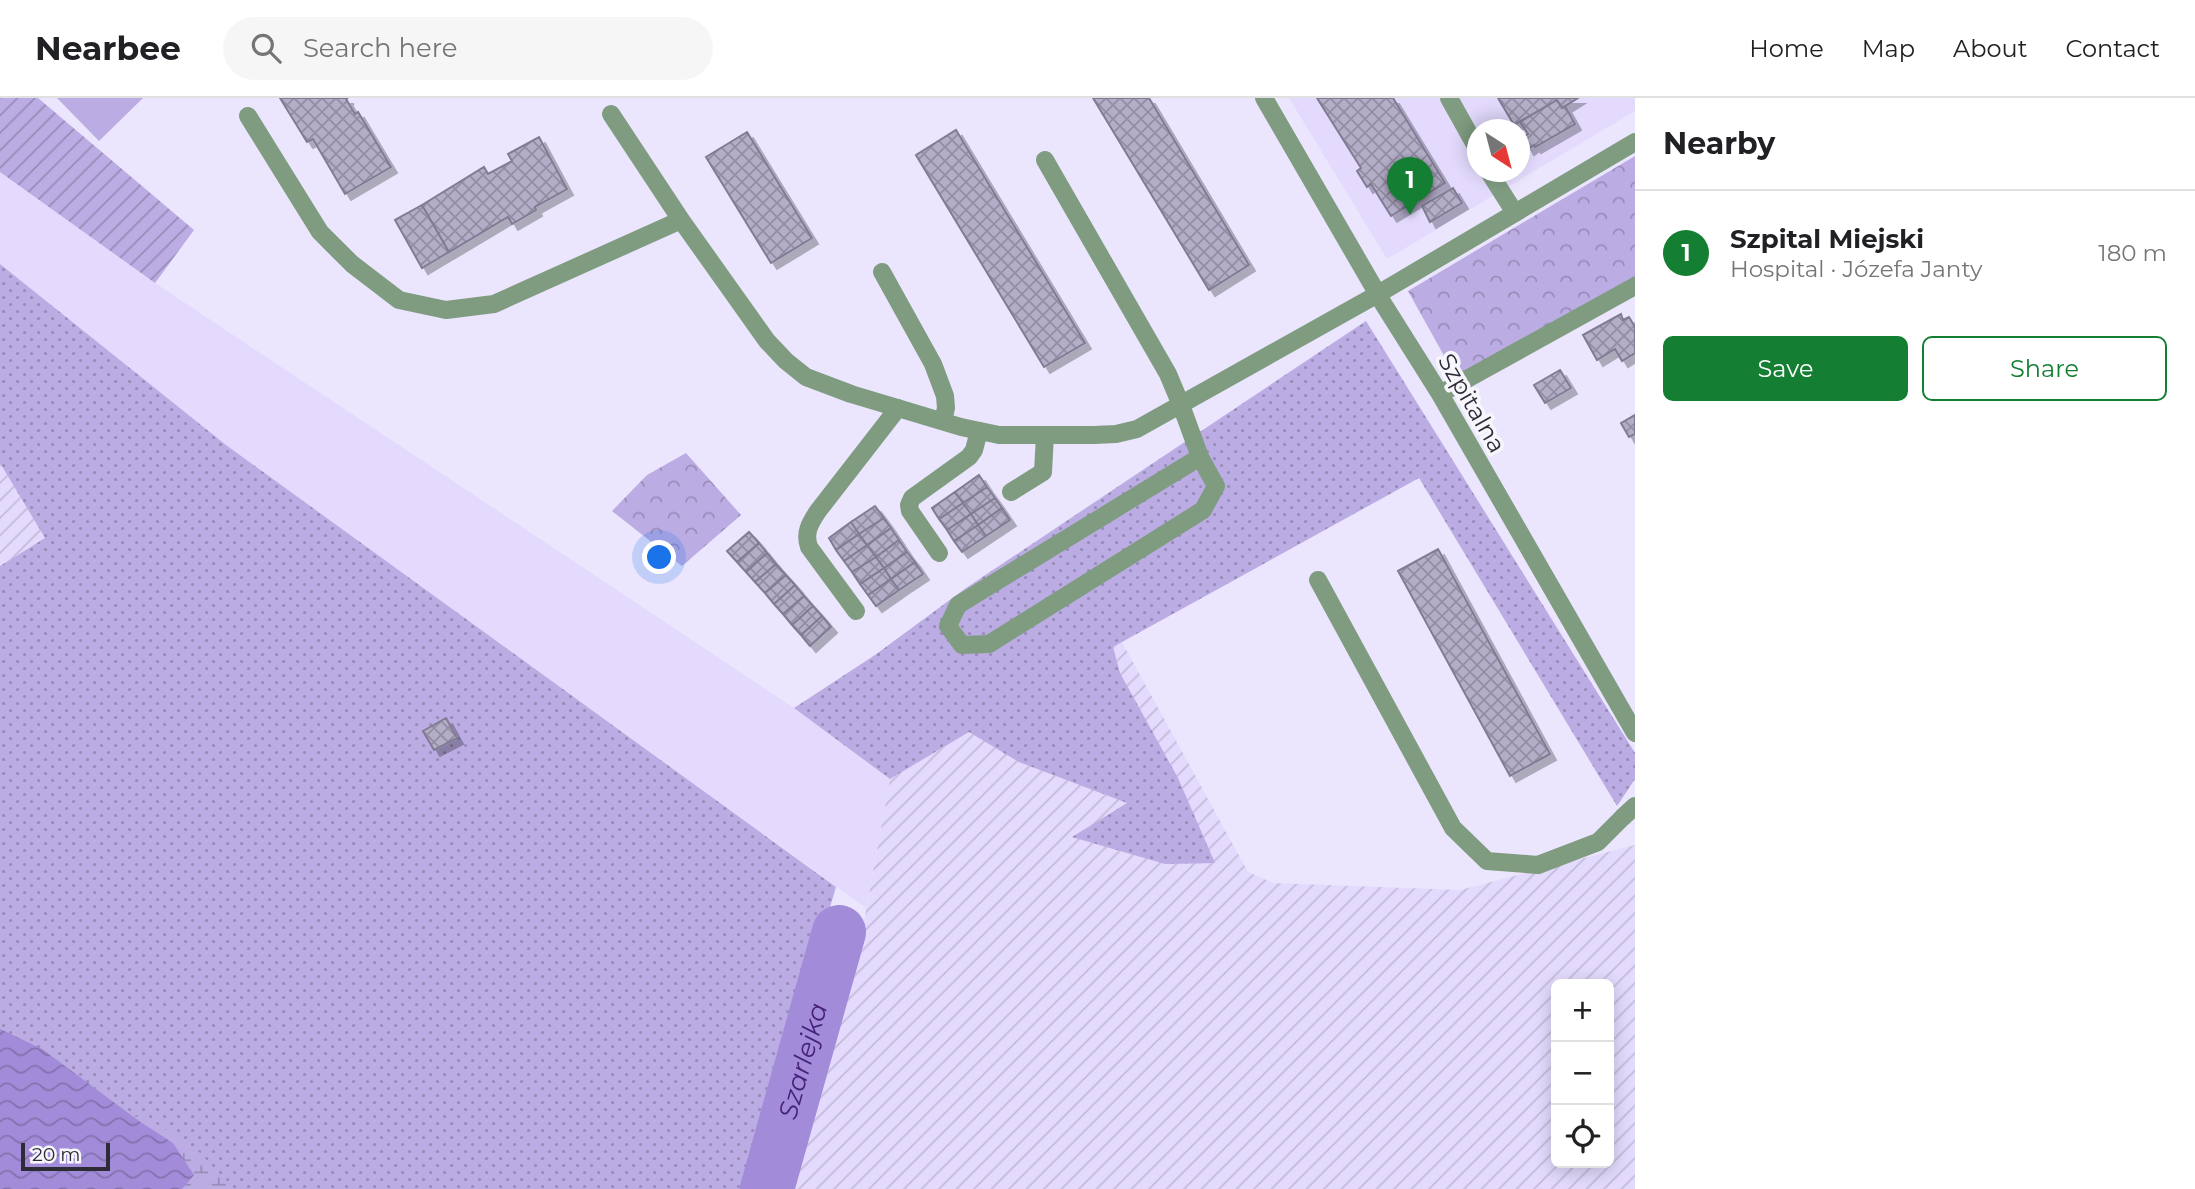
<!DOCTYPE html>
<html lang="en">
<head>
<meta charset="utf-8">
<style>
  body { margin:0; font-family:Montserrat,sans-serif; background:#f6f6f6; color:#202124 }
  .controls { position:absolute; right:21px; bottom:21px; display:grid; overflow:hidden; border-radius:10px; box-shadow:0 4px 18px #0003 }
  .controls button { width:63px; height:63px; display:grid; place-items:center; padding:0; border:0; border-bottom:2px solid #e0e0e0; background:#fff; color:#202124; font:35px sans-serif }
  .compass { position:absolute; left:1467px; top:21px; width:63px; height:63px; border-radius:50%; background:#fff; box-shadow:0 4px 18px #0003; rotate:144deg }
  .scale { position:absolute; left:21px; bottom:18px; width:89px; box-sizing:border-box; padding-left:7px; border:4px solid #2d2b35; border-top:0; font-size:19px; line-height:24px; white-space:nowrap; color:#2d2b35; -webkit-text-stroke:5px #f7f6fc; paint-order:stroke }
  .you { position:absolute; left:660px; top:460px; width:24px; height:24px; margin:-18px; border:5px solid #fff; border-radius:50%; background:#1a73e8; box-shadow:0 0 0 10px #1a73e833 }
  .badge { display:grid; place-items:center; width:46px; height:46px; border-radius:50%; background:#147e32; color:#fff; font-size:23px; font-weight:700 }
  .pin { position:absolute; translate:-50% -58px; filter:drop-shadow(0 2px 4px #0008) }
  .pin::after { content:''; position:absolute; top:37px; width:24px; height:21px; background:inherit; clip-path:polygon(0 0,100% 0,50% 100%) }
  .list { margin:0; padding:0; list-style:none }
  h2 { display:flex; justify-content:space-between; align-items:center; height:91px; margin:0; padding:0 28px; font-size:30px }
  h2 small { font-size:23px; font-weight:400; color:#757577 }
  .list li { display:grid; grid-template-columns:46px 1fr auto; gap:21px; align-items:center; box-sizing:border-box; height:126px; padding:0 28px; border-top:2px solid #e0e0e0 }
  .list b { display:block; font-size:26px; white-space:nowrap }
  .list p { margin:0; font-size:23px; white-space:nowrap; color:#757577 }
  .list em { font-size:23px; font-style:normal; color:#757577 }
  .actions { display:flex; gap:14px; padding:21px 28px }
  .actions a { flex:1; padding:16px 0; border:2px solid #147e32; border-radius:10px; text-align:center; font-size:24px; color:#147e32 }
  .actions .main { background:#147e32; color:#fff }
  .icon { flex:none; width:38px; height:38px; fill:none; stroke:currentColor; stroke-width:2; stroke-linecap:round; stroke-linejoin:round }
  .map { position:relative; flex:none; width:1635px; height:1091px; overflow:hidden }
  header { display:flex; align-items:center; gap:42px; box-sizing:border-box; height:98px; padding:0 35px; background:#fff; border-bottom:2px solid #e0e0e0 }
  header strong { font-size:33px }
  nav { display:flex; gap:38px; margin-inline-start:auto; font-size:24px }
  .search { width:490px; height:63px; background:#f6f6f6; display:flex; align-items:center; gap:18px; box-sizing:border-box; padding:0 24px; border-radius:38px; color:#757577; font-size:26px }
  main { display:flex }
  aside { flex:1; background:#fff }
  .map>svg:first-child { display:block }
  .built { fill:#e3dafd; fill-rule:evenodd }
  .industrial { fill:url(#industrial-furrows); fill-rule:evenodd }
  .grass { fill:url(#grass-dots) }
  .wetland { fill:url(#wetland-marsh) }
  .park { fill:url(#park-crowns) }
  .garden { fill:url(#garden-furrows) }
  .pitch { fill:#bbace3 }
  .water { fill:url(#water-waves) }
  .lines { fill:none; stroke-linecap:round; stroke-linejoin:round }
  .river { stroke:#a28bd8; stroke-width:54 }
  .building { fill:url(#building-cross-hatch); stroke:#817b94; stroke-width:2; filter:url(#shadow) }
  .lane { stroke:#7f9c81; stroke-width:18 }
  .street { stroke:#7f9c81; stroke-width:18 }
  .labels { text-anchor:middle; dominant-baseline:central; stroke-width:7; stroke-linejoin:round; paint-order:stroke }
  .street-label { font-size:24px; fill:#2d2b35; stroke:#f7f6fc }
  .water-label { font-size:26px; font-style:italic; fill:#46227c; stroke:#f7f6fc }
</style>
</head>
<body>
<header>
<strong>Nearbee</strong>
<div class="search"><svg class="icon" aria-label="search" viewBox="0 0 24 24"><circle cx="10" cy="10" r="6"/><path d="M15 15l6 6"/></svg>Search here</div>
<nav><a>Home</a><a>Map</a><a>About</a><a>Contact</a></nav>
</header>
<main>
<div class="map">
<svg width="1635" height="1091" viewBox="0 0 1635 1091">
  <defs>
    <pattern id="industrial-furrows" width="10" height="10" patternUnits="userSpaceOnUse" patternTransform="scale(1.75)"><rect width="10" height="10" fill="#e3dafd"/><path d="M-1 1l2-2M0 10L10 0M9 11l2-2" fill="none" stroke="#c3bbd9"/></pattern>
    <pattern id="grass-dots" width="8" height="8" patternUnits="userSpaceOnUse" patternTransform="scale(1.75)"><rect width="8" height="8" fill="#bbace3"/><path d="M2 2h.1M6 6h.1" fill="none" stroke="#988cb9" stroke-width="1.8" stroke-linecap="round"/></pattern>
    <pattern id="wetland-marsh" width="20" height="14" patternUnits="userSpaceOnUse" patternTransform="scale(1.75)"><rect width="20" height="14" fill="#bbace3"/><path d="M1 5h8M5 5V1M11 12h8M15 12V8" fill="none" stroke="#988cb9"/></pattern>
    <pattern id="park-crowns" width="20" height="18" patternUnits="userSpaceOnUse" patternTransform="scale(1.75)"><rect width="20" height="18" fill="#bbace3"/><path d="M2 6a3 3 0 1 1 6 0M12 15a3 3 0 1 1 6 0" fill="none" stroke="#988cb9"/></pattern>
    <pattern id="garden-furrows" width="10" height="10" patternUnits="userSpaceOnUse" patternTransform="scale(1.75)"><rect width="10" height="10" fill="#bbace3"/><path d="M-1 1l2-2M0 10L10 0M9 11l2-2" fill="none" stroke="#988cb9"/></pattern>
    <pattern id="water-waves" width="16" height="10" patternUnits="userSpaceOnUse" patternTransform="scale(1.75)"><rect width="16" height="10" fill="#a28bd8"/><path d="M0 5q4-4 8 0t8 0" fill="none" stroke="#8472b0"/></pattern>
    <pattern id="building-cross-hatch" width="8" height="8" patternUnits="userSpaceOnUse" patternTransform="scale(1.75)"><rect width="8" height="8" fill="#b4adc8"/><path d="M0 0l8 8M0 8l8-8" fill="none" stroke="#938da3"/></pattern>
    <filter id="shadow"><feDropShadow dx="6" dy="6" stdDeviation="0" flood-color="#0004"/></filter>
  </defs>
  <rect width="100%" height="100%" fill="#ebe6fd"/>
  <path class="built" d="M 1289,0 L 1635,0 L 1635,13 L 1387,161 ZM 1478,32 L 1520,32 L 1520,74 L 1478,74 Z
    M 0,74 L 155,185 L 794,610 L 890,681 L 866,810 L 226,347 L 0,166 Z"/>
  <path class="industrial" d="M 0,365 L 45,440 L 0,468 Z
    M 1122,544 L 1248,774 L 1273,785 L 1460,792 L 1635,747 L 1635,1091 L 792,1091 L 856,867 L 890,681 ZM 1556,886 L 1609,886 L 1609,1065 L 1556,1065 Z"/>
  <path class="grass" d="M 0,166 L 226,347 L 836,789 L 747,1091 L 0,1091 L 0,468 L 45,440 L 0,365 Z
    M 1366,223 L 1635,655 L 1635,681 L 1617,708 L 1419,380 L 1113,549 L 1120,575 L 1178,680 L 1215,765 L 1165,766 L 1072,739 L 1127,705 L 1019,664 L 969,634 L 890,681 L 794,610 L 875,557 L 966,490 Z"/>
  <path class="wetland" d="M 143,1017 L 199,1054 L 233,1091 L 146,1091 L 106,1027 Z"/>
  <path class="park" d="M 1635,58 L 1635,183 L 1457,281 L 1408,193 Z
    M 686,355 L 741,417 L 682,468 L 612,413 L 647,377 Z"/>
  <path class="garden" d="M 0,0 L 38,0 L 194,132 L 155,185 L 0,74 Z"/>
  <path class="pitch" d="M 57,0 L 143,0 L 99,43 Z"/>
  <path class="water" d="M 0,931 L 42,951 L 139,1023 L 173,1045 L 194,1077 L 182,1091 L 0,1091 Z"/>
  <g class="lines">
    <path class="river" id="s1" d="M 767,1091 L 839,834"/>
  </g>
  <path class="building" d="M 280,0 L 348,0 L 346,1 L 355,16 L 358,14 L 391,69 L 345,96 L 313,41 L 307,44 Z
    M 1093,0 L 1149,0 L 1249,167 L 1209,192 Z
    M 1317,0 L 1393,0 L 1445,85 L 1391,118 L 1371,86 L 1367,89 L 1357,73 L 1361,70 Z
    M 1498,0 L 1578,0 L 1562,10 L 1557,2 L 1514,27 Z
    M 1557,2 L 1562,10 L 1565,8 L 1575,26 L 1535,49 L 1534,47 L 1528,51 L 1522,40 L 1528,36 L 1520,24 Z
    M 956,32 L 1085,245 L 1044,269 L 916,57 Z
    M 747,34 L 812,140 L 771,165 L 706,59 Z
    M 539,39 L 567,91 L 535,109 L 536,112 L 512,126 L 508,119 L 449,154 L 422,107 L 484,69 L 488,76 L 512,63 L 508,56 Z
    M 1453,90 L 1462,105 L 1430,124 L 1422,108 Z
    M 422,107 L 449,154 L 422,170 L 395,122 Z
    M 1621,216 L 1623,222 L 1629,219 L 1635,229 L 1635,255 L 1622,263 L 1615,251 L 1597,262 L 1583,237 Z
    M 1560,272 L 1571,290 L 1545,305 L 1534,287 Z
    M 1635,317 L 1635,336 L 1629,339 L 1621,325 Z
    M 979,377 L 987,389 L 963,405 L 955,394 Z
    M 987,389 L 995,400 L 971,416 L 963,405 Z
    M 955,394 L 963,405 L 939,421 L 932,410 Z
    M 995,400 L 1002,410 L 978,427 L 971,416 Z
    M 963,405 L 971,416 L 947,432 L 939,421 Z
    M 875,408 L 884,420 L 859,436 L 851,424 Z
    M 1002,410 L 1010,422 L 986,438 L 978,427 Z
    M 971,416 L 978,427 L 954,443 L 947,432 Z
    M 884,420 L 891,430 L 867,447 L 859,436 Z
    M 851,424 L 859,436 L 836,452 L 829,440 Z
    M 978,427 L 986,438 L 962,454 L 954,443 Z
    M 891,430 L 899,442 L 876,459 L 867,447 Z
    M 749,434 L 759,445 L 737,464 L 727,453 Z
    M 859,436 L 867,447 L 844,463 L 836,452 Z
    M 899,442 L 907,454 L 884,470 L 876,459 Z
    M 759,445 L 767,455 L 746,474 L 737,464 Z
    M 867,447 L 876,459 L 852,474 L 844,463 Z
    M 1438,451 L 1550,656 L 1510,678 L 1398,473 Z
    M 907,454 L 915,464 L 891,481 L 884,470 Z
    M 767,455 L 776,466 L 755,484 L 746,474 Z
    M 876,459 L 884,470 L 860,486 L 852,474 Z
    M 915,464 L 923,476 L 899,492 L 891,481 Z
    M 776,466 L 786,477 L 765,495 L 755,484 Z
    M 884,470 L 891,481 L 868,497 L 860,486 Z
    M 786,477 L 795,487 L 774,506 L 765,495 Z
    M 891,481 L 899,492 L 876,508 L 868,497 Z
    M 795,487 L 804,498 L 783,516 L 774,506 Z
    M 804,498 L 813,508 L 792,527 L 783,516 Z
    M 813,508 L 822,518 L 801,537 L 792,527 Z
    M 822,518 L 831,529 L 810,548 L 801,537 Z
    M 446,620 L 457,640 L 434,652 L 423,633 Z"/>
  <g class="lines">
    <path class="lane" d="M 1449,0 L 1478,52
      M 1489,74 L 1515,115
      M 882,174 L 933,266 L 945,298 L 946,310 L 943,323
      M 1181,307 L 1200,359 L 1216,388 L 1203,412 L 989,546 L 962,547 L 948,528 L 958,507 L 1200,359
      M 1011,394 L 1043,374 L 1045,337
      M 939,455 L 910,413 L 909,407 L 912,400 L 969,359 L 974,352 L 979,333
      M 1318,482 L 1453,730 L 1487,763 L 1538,767 L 1598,744 L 1623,719
      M 856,513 L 809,449 C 804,435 810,425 818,413 L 898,310"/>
    <path class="street" d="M 1264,0 L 1384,207 L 1440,296 L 1635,635
      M 611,16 L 681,122 L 767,243 L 786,263 L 806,279 L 851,296 L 961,329 L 999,337 L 1094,337 L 1116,336 L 1137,331 L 1378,196 L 1635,44
      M 248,18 L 320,134 L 352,166 L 399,202 L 446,212 L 494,206 L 681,122
      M 1045,62 L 1168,276 L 1181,307
      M 1440,296 L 1635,188
      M 1623,719 L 1635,708"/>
  </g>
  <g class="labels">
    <g class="street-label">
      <text transform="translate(1472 305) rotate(60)">Szpitalna</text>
    </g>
    <g class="water-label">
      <text stroke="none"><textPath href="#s1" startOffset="133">Szarlejka</textPath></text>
    </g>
  </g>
</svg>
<div class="controls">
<button>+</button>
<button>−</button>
<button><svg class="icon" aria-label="locate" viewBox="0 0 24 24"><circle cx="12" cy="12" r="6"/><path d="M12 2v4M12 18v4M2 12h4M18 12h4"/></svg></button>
</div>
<svg class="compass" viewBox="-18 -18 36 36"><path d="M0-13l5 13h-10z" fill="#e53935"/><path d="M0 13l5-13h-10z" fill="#757577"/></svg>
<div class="scale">20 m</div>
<div class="you"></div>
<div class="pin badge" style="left:1410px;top:117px">1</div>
</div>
<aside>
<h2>Nearby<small></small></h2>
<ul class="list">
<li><span class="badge">1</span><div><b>Szpital Miejski</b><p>Hospital · Józefa Janty</p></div><em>180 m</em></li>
</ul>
<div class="actions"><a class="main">Save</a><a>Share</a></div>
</aside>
</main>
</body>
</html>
